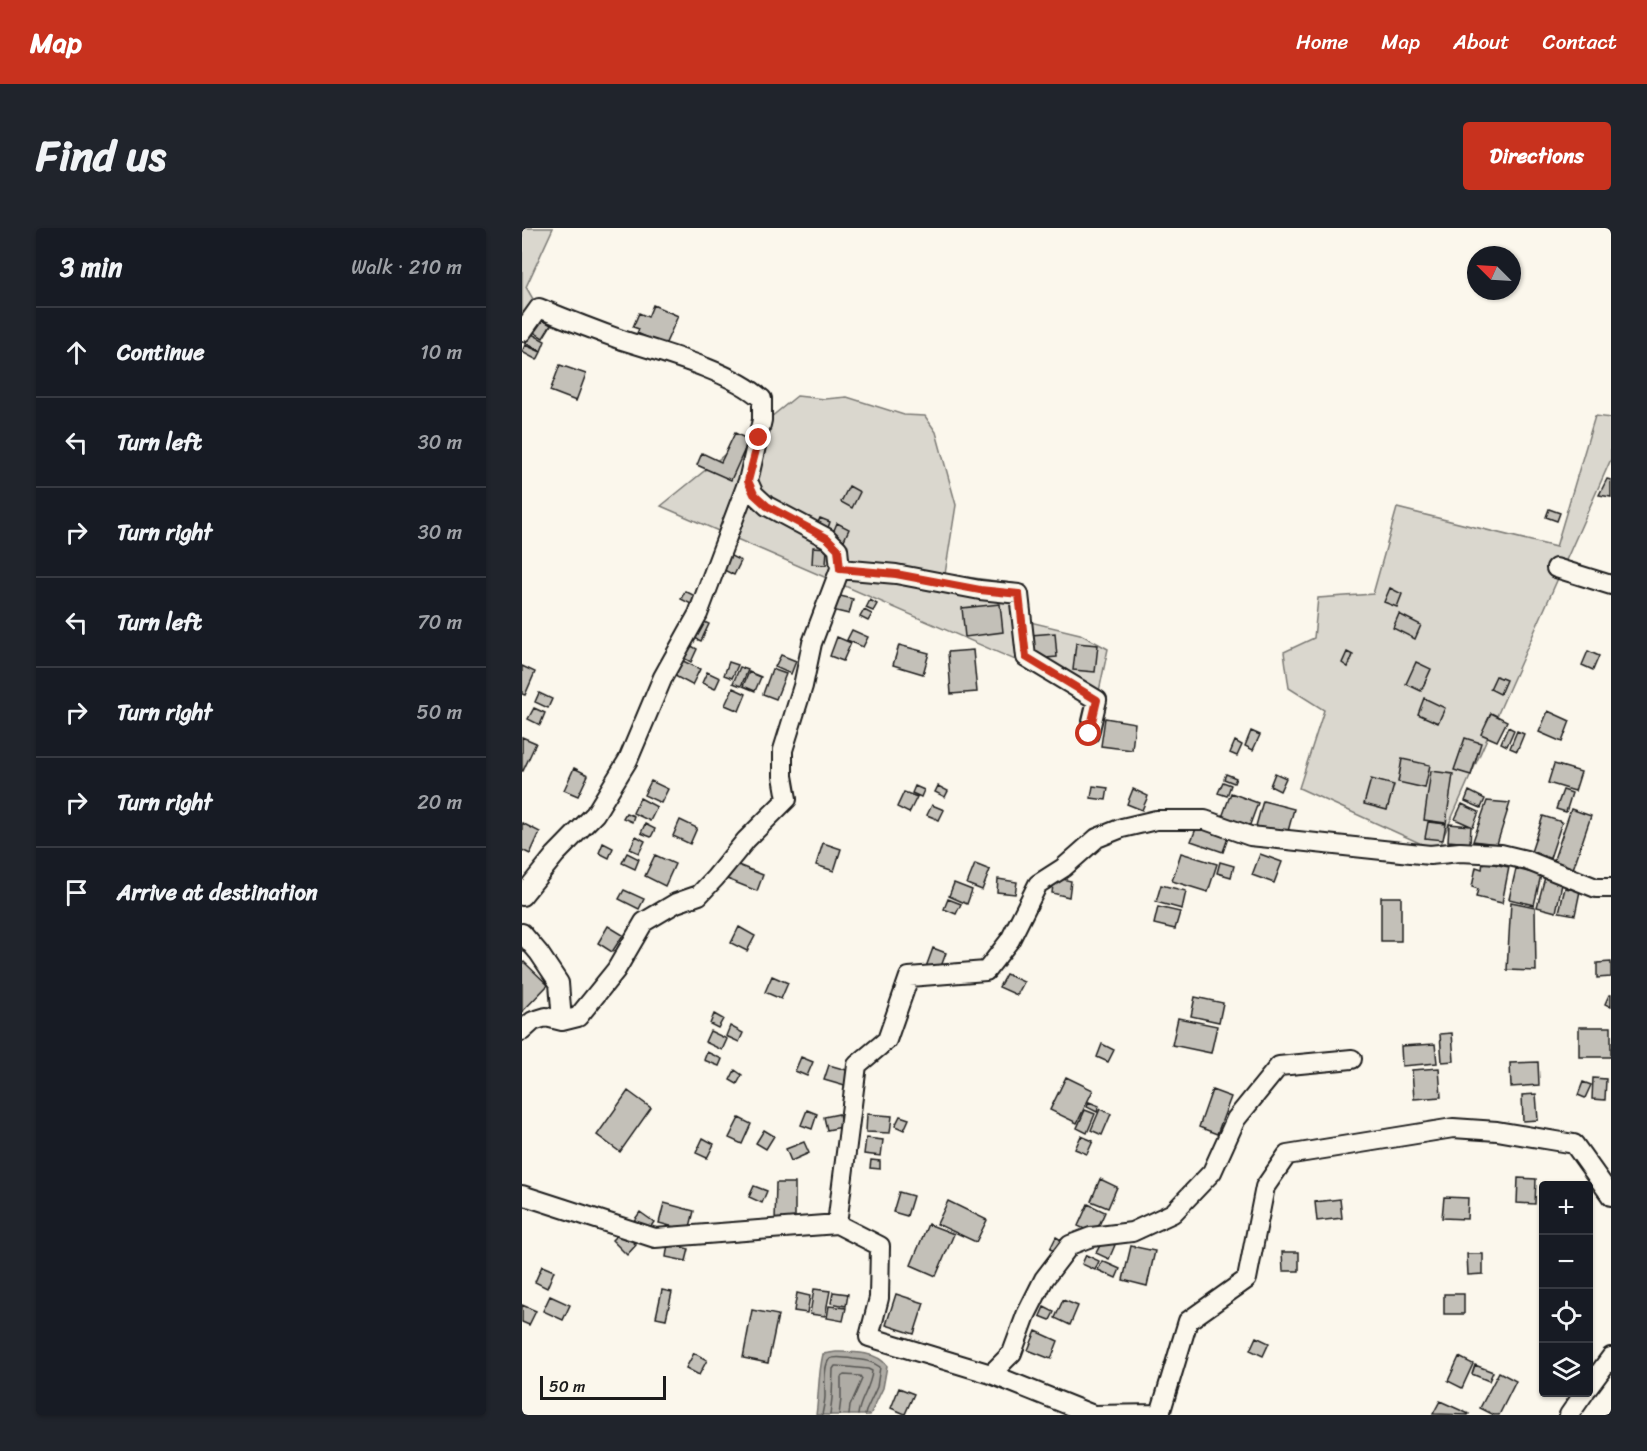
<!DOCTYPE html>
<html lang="en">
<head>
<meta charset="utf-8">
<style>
  body { margin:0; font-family:Sriracha,sans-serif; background:#20242c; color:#f1f3f6 }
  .controls { position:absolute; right:18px; bottom:18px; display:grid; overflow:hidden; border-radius:6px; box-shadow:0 2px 4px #0004 }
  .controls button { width:54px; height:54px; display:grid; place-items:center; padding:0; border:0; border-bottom:2px solid #363941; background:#171b24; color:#f1f3f6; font:30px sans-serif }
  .compass { position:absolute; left:945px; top:18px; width:54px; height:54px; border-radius:50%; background:#171b24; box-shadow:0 2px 4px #0004; rotate:294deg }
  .scale { position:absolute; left:18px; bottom:15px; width:126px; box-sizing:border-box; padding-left:6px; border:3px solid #1c1c1c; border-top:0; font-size:16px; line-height:21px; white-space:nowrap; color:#1c1c1c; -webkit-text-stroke:4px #fbf7ec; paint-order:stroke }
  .stop { position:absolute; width:18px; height:18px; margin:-14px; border:4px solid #c8321e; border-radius:50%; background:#fff }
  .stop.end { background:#c8321e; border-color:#fff; box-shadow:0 2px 6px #0008 }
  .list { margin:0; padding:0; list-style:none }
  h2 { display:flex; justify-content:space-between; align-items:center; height:78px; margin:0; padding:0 24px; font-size:26px }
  h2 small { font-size:20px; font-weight:400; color:#9ea1a6 }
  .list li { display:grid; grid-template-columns:39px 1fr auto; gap:18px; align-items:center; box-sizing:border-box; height:90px; padding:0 24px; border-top:2px solid #363941 }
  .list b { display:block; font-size:22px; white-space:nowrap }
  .list em { font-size:20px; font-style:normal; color:#9ea1a6 }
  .icon { flex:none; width:33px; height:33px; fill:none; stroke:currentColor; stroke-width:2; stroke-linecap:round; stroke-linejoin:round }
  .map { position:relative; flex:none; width:1089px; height:1187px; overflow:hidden; border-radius:6px }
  header { display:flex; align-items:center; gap:36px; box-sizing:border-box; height:84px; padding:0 30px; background:#c8321e; color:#fff }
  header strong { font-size:28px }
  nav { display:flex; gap:33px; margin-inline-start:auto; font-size:21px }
  .intro { display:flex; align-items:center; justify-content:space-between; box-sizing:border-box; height:144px; padding:0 36px }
  h1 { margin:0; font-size:42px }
  .button { padding:15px 27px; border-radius:6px; background:#c8321e; color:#fff; font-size:21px; font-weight:700 }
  main { display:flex; gap:36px; padding:0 36px }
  aside { flex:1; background:#171b24; border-radius:6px; box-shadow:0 2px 4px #0004 }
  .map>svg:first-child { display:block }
  .green { fill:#dad7ce; stroke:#7b7a75; stroke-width:1.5 }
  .water { fill:#afaca5; stroke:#74726e; stroke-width:1.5 }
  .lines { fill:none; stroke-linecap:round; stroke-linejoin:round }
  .shore { stroke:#575653; stroke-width:1.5 }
  .building { fill:#c3c0b8; stroke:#1c1c1c; stroke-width:1.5 }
  .minor-casing { stroke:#1c1c1c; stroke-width:22 }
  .minor { stroke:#fbf7ec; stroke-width:18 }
  .route { stroke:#c8321e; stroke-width:8 }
</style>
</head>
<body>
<header>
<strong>Map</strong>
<nav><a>Home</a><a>Map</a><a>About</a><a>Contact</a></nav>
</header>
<div class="intro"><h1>Find us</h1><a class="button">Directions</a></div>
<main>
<aside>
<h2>3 min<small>Walk · 210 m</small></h2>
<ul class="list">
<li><svg class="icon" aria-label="ahead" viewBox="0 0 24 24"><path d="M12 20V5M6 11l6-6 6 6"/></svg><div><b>Continue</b></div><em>10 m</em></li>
<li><svg class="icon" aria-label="left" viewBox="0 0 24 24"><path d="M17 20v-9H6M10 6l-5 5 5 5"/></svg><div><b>Turn left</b></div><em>30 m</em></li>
<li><svg class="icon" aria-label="right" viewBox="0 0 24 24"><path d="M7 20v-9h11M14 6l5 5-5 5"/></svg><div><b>Turn right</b></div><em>30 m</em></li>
<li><svg class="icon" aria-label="left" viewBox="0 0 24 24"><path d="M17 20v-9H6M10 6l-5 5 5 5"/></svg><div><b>Turn left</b></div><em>70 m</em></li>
<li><svg class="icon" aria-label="right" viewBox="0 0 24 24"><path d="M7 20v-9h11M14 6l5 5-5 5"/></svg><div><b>Turn right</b></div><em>50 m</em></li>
<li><svg class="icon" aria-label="right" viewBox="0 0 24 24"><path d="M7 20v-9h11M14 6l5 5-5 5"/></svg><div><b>Turn right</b></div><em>20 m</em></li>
<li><svg class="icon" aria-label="arrive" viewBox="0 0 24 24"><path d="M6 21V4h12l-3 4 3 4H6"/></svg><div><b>Arrive at destination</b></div></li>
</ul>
</aside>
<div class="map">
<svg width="1089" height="1187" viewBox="0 0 1089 1187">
  <rect width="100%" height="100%" fill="#fbf7ec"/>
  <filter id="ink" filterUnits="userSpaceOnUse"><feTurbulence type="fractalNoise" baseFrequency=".0167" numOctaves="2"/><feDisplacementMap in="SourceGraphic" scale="12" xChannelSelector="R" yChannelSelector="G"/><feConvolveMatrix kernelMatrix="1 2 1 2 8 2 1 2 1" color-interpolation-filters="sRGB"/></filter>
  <g filter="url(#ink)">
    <path class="green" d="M 0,0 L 31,0 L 4,59 L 15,78 L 0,100 Z
      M 275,168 L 303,171 L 325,169 L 382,187 L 403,188 L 414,204 L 434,277 L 423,346 L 503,357 L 508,394 L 558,406 L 586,421 L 576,468 L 139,278 Z
      M 1073,188 L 1089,190 L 1089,231 L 915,623 L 777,560 L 802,482 L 767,460 L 762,424 L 792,410 L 796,370 L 851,366 L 875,280 L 1034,319 Z"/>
    <path class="water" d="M 314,1124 C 330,1124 355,1123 365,1138 L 361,1160 L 348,1187 L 294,1187 C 297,1167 296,1147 301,1126 Z"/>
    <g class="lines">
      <path class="shore" d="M 300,1187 C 301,1181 303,1174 303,1168 C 303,1160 301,1136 308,1131 C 313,1128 325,1130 331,1131 C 341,1132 350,1133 358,1139 L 355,1159 L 344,1183 L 343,1187
        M 308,1187 L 310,1170 L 311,1141 L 313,1138 L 316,1138 L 346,1141 L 350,1143 C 349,1160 337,1172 336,1187
        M 317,1187 L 319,1171 L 319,1149 L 322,1147 L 338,1148 L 340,1151 L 328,1178 L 327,1187"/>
    </g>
    <path class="building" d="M 131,77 L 156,88 L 143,117 L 115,105 L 117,101 L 111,99 L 117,85 L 126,89 Z
      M 16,89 L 29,97 L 21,110 L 8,102 Z
      M 8,105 L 23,113 L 19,123 L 3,115 Z
      M 3,117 L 19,124 L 15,132 L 0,124 Z
      M 38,137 L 64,146 L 54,173 L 28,163 Z
      M 213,205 L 227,212 L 209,252 L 175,237 L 180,225 L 199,234 Z
      M 1085,251 L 1089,252 L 1089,269 L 1077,267 Z
      M 327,258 L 338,264 L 330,280 L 319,274 Z
      M 1027,281 L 1038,285 L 1035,293 L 1024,289 Z
      M 298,290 L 308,294 L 305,303 L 294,299 Z
      M 315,295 L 327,301 L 322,312 L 310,307 Z
      M 291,319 L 305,320 L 304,337 L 290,336 Z
      M 205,326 L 219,333 L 212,347 L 198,340 Z
      M 868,360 L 880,366 L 875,379 L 862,374 Z
      M 163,363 L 177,370 L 173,378 L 159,371 Z
      M 314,367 L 331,371 L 327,386 L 310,382 Z
      M 348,372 L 355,376 L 351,383 L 344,380 Z
      M 478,376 L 481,404 L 443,409 L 440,380 Z
      M 342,382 L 350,386 L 346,393 L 338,389 Z
      M 877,386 L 899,397 L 893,411 L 871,400 Z
      M 176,391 L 187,396 L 179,413 L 168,408 Z
      M 330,402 L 346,409 L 341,419 L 325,412 Z
      M 533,405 L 535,429 L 511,431 L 509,407 Z
      M 315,409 L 329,415 L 321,433 L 308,428 Z
      M 164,415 L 175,421 L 169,434 L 158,428 Z
      M 554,415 L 576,417 L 573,444 L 551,442 Z
      M 377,417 L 407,425 L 401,446 L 371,437 Z
      M 451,422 L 455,464 L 429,466 L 426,424 Z
      M 1066,423 L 1077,428 L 1071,442 L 1060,437 Z
      M 825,424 L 831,427 L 826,439 L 820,435 Z
      M 259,427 L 274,433 L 269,446 L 253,439 Z
      M 159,432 L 178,441 L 170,457 L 151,447 Z
      M 207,434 L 216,437 L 210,450 L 202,447 Z
      M 894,434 L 909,441 L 899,463 L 884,456 Z
      M 0,438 L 13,444 L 3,467 L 0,466 Z
      M 218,439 L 226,442 L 219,458 L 211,455 Z
      M 250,441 L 264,446 L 254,471 L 241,466 Z
      M 185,444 L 198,450 L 193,461 L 180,455 Z
      M 227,444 L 239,449 L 233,463 L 221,458 Z
      M 974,448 L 984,452 L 978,466 L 968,461 Z
      M 211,460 L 224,466 L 217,483 L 203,477 Z
      M 17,465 L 30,471 L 26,480 L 13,474 Z
      M 902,470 L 923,480 L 916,495 L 896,486 Z
      M 12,480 L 23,485 L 18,497 L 6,491 Z
      M 1026,483 L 1048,493 L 1040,514 L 1017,504 Z
      M 969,485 L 985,493 L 975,513 L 959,506 Z
      M 583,490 L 613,495 L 610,522 L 579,518 Z
      M 986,499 L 992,502 L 985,518 L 979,515 Z
      M 729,503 L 738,507 L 731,522 L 723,518 Z
      M 995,503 L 1002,506 L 995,523 L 988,520 Z
      M 0,509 L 14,515 L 1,543 L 0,543 Z
      M 943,510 L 959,515 L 949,547 L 932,542 Z
      M 713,513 L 720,517 L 715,528 L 708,525 Z
      M 880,531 L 908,537 L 903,560 L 876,554 Z
      M 1032,536 L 1059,544 L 1053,563 L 1026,555 Z
      M 52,540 L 66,547 L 56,568 L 42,562 Z
      M 909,543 L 931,546 L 924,595 L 902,592 Z
      M 753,545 L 764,550 L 758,563 L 748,558 Z
      M 704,546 L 714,550 L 712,555 L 702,551 Z
      M 849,551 L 872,557 L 865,582 L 842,576 Z
      M 129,553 L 146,561 L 139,575 L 122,567 Z
      M 701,554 L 709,557 L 705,568 L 696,565 Z
      M 393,558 L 402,562 L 399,569 L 390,565 Z
      M 416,558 L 426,563 L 423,569 L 413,564 Z
      M 571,558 L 586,560 L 584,572 L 569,570 Z
      M 611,561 L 626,568 L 620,582 L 605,576 Z
      M 1041,562 L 1050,565 L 1044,584 L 1034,581 Z
      M 947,563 L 963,571 L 959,580 L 943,573 Z
      M 382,564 L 395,569 L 387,585 L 375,579 Z
      M 709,565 L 736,575 L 726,602 L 699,592 Z
      M 118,570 L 135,579 L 128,593 L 111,585 Z
      M 741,573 L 772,581 L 765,607 L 734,598 Z
      M 965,573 L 988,575 L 975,616 L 951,613 Z
      M 940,576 L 957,584 L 951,599 L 933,591 Z
      M 410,577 L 422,582 L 417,592 L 405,587 Z
      M 1049,581 L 1069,588 L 1051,641 L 1031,634 Z
      M 104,585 L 112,588 L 110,594 L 101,590 Z
      M 1021,588 L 1040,594 L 1027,633 L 1008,627 Z
      M 158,592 L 175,600 L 168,616 L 151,608 Z
      M 906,594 L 924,596 L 921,612 L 903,610 Z
      M 0,595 L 18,604 L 8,626 L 0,622 Z
      M 123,596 L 133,601 L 129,609 L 119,605 Z
      M 676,596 L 707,607 L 701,624 L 669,613 Z
      M 927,596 L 949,598 L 948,615 L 926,613 Z
      M 114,608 L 123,613 L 117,625 L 108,621 Z
      M 81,615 L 91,620 L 87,630 L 77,625 Z
      M 301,615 L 319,621 L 312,643 L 294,637 Z
      M 105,625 L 117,631 L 113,641 L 100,635 Z
      M 659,625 L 695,636 L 686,664 L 650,653 Z
      M 738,626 L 760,634 L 752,655 L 730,647 Z
      M 133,627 L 153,636 L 143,658 L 123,648 Z
      M 698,634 L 712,638 L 709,649 L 695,645 Z
      M 961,634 L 987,639 L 980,675 L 954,669 L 956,661 L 950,659 L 954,639 L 960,641 Z
      M 211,635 L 241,647 L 235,663 L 205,651 Z
      M 453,636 L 468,642 L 460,662 L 445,656 Z
      M 994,641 L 1019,647 L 1012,677 L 987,671 Z
      M 532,649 L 549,653 L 547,669 L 530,665 Z
      M 1023,649 L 1040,656 L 1034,684 L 1015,679 Z
      M 476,651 L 495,654 L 493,666 L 475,664 Z
      M 432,655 L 450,662 L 445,676 L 427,668 Z
      M 639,657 L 664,663 L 660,681 L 634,674 Z
      M 1043,660 L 1058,663 L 1053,687 L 1037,684 Z
      M 102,662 L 122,671 L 117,681 L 97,671 Z
      M 859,669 L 879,669 L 879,713 L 859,713 Z
      M 426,671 L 439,676 L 434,686 L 422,681 Z
      M 989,674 L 1013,679 L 1014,743 L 985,742 Z
      M 636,679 L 658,684 L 653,701 L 632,696 Z
      M 86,698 L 101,707 L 90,724 L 76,715 Z
      M 217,699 L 233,708 L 225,723 L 209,715 Z
      M 411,720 L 424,725 L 417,744 L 404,739 Z
      M 2,734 L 26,757 L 0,784 L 0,736 Z
      M 1089,734 L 1089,749 L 1075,750 L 1075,735 Z
      M 484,746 L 502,754 L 495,767 L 477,759 Z
      M 250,748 L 266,755 L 259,771 L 243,764 Z
      M 1087,767 L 1089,767 L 1089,779 L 1083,776 Z
      M 673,769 L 701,775 L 697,794 L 669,788 Z
      M 192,786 L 201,791 L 196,800 L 188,796 Z
      M 656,790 L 695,798 L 689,825 L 650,817 Z
      M 208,798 L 221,805 L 217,814 L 204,808 Z
      M 1057,799 L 1089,799 L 1089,829 L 1057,829 Z
      M 188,803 L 205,811 L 200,822 L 183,814 Z
      M 930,805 L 932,833 L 920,834 L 918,806 Z
      M 580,816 L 592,822 L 586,834 L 575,829 Z
      M 913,816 L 915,835 L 880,838 L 879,818 Z
      M 185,824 L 200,831 L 197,838 L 182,832 Z
      M 279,829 L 291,834 L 285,848 L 273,843 Z
      M 1016,834 L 1017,857 L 989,859 L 988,835 Z
      M 307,837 L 328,843 L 323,858 L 302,852 Z
      M 917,840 L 919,869 L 892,871 L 890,842 Z
      M 213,842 L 220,847 L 215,856 L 208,852 Z
      M 544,849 L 571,862 L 555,895 L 528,882 Z
      M 1071,850 L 1084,851 L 1083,872 L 1070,871 Z
      M 1061,854 L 1069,857 L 1063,870 L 1056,867 Z
      M 690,862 L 709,869 L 695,906 L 677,899 Z
      M 106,863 L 129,880 L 98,924 L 75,907 Z
      M 1014,866 L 1016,892 L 1001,893 L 1000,867 Z
      M 567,874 L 577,878 L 575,884 L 565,879 Z
      M 578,881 L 589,886 L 580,907 L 569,902 Z
      M 285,882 L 295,886 L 290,901 L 279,897 Z
      M 563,882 L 573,886 L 565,905 L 555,900 Z
      M 317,886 L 320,899 L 305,902 L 302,889 Z
      M 345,886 L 370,888 L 368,905 L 344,904 Z
      M 378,888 L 387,891 L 382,902 L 373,898 Z
      M 217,890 L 229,896 L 220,916 L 207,910 Z
      M 242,902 L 252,908 L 244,921 L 234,915 Z
      M 559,908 L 571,913 L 565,926 L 553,921 Z
      M 181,910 L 192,916 L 185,930 L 174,925 Z
      M 344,910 L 361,912 L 359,928 L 342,926 Z
      M 282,914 L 287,925 L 269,933 L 264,921 Z
      M 349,932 L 358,933 L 358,941 L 348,940 Z
      M 996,950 L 1014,951 L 1013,976 L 995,975 Z
      M 578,951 L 595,959 L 586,980 L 569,973 Z
      M 1037,954 L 1058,954 L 1058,958 L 1037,958 Z
      M 254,955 L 273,955 L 273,994 L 253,994 Z
      M 232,958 L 245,963 L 240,975 L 227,969 Z
      M 377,964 L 391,968 L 385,988 L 371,984 Z
      M 922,969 L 946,970 L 945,991 L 920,990 Z
      M 818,971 L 820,990 L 795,993 L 793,974 Z
      M 426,973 L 465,992 L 454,1014 L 415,996 Z
      M 142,975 L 172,983 L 167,1003 L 137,995 Z
      M 566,976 L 583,984 L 573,1006 L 556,998 Z
      M 118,984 L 132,994 L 125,1004 L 111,994 Z
      M 406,996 L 432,1006 L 414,1048 L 389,1037 Z
      M 100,1002 L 114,1017 L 105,1027 L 90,1012 Z
      M 534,1009 L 541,1013 L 536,1024 L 528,1021 Z
      M 581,1012 L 593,1017 L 587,1031 L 574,1025 Z
      M 146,1016 L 167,1021 L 164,1033 L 144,1029 Z
      M 609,1018 L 633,1023 L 625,1058 L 601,1052 Z
      M 760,1024 L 777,1024 L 777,1043 L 761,1043 Z
      M 945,1026 L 961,1026 L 961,1046 L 946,1047 Z
      M 564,1027 L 577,1033 L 573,1042 L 560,1036 Z
      M 580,1033 L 598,1041 L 594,1050 L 576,1042 Z
      M 20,1038 L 32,1043 L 25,1060 L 13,1054 Z
      M 292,1061 L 308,1063 L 303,1088 L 288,1086 Z
      M 140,1062 L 150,1064 L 144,1091 L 134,1089 Z
      M 311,1064 L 326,1066 L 324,1078 L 309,1075 Z
      M 275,1065 L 288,1068 L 285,1085 L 272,1083 Z
      M 374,1066 L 402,1075 L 392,1106 L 364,1097 Z
      M 922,1066 L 942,1066 L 942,1086 L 922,1086 Z
      M 28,1068 L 48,1077 L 41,1092 L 21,1083 Z
      M 541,1072 L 556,1078 L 548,1097 L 533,1090 Z
      M 0,1077 L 14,1083 L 7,1097 L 0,1094 Z
      M 307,1078 L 324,1080 L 321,1093 L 305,1090 Z
      M 522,1079 L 532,1084 L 528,1092 L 518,1088 Z
      M 230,1082 L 256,1087 L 246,1135 L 221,1130 Z
      M 514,1103 L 536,1113 L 529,1131 L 506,1122 Z
      M 734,1109 L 747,1115 L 741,1128 L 728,1122 Z
      M 172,1125 L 185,1132 L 177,1147 L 164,1140 Z
      M 937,1129 L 951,1136 L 940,1160 L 926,1153 Z
      M 953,1137 L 971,1144 L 967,1153 L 950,1146 Z
      M 977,1144 L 994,1153 L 977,1187 L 972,1187 L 958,1180 Z
      M 377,1160 L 392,1166 L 383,1186 L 369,1180 Z
      M 918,1173 L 947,1186 L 946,1187 L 911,1186 Z"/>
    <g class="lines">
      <defs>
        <path id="minor" d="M 0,104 L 17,80 C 44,91 72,102 100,112 C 141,125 209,143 240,171 L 240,192 L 226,253 L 232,266 L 245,278 L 305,310 L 316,321 L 318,341 L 374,346 L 458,362 L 497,366 L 504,429 L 575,472 L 567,506
          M 1034,340 L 1089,357
          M 0,668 L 33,627 L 73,586 L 106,532 L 141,449 L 176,386 L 226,253
          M 0,705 L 17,725 L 37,755 L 40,793
          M 0,803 L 11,793 L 24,789 L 40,793 L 56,789 L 94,742 L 122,694 L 154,675 L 177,667 L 193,650 L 224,612 L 265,571 L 261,548 L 261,522 L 281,458 L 290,415 L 318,341
          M 0,967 L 133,1010 L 315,996 L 335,837 L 365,812 L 387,749 L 464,743 L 488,712 L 516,656 L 541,640 L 575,610 L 600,600 L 634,592 L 683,592 L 728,608 L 908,627 L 938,624 L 979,626 L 1004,632 L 1074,660 L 1089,660
          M 315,996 L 358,1018 L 357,1070 L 347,1109 L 469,1146 L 569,1186
          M 469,1146 L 490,1125 L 504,1087 L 522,1051 L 548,1017 L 569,1009 L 610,1004 L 651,985 L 690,944 L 714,891 L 757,838 L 830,831
          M 1066,1160 L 1089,1129
          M 569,1187 L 638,1186 L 666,1093 L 725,1051 L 743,959 L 765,927 L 931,900 L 975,903 L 1052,916 L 1089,968
          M 1047,1187 L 1063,1164"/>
      </defs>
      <use href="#minor" class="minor-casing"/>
      <use href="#minor" class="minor"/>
    </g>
  </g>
  <g class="lines" filter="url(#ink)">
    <path class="route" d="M 237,210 L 226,253 L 232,266 L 245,278 L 305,310 L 316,321 L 318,341 L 374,346 L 458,362 L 497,366 L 504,429 L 575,472 L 567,506"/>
  </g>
</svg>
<div class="controls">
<button>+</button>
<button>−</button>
<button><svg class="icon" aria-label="locate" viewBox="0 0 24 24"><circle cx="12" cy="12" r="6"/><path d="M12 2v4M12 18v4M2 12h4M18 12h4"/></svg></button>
<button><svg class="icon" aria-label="layers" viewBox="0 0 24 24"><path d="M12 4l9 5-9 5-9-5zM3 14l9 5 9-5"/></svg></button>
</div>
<svg class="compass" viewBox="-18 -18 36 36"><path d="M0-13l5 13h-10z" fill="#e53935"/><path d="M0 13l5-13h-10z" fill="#9ea1a6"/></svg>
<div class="scale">50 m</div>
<div class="stop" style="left:567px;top:506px"></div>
<div class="stop end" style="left:237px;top:210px"></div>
</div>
</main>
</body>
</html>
